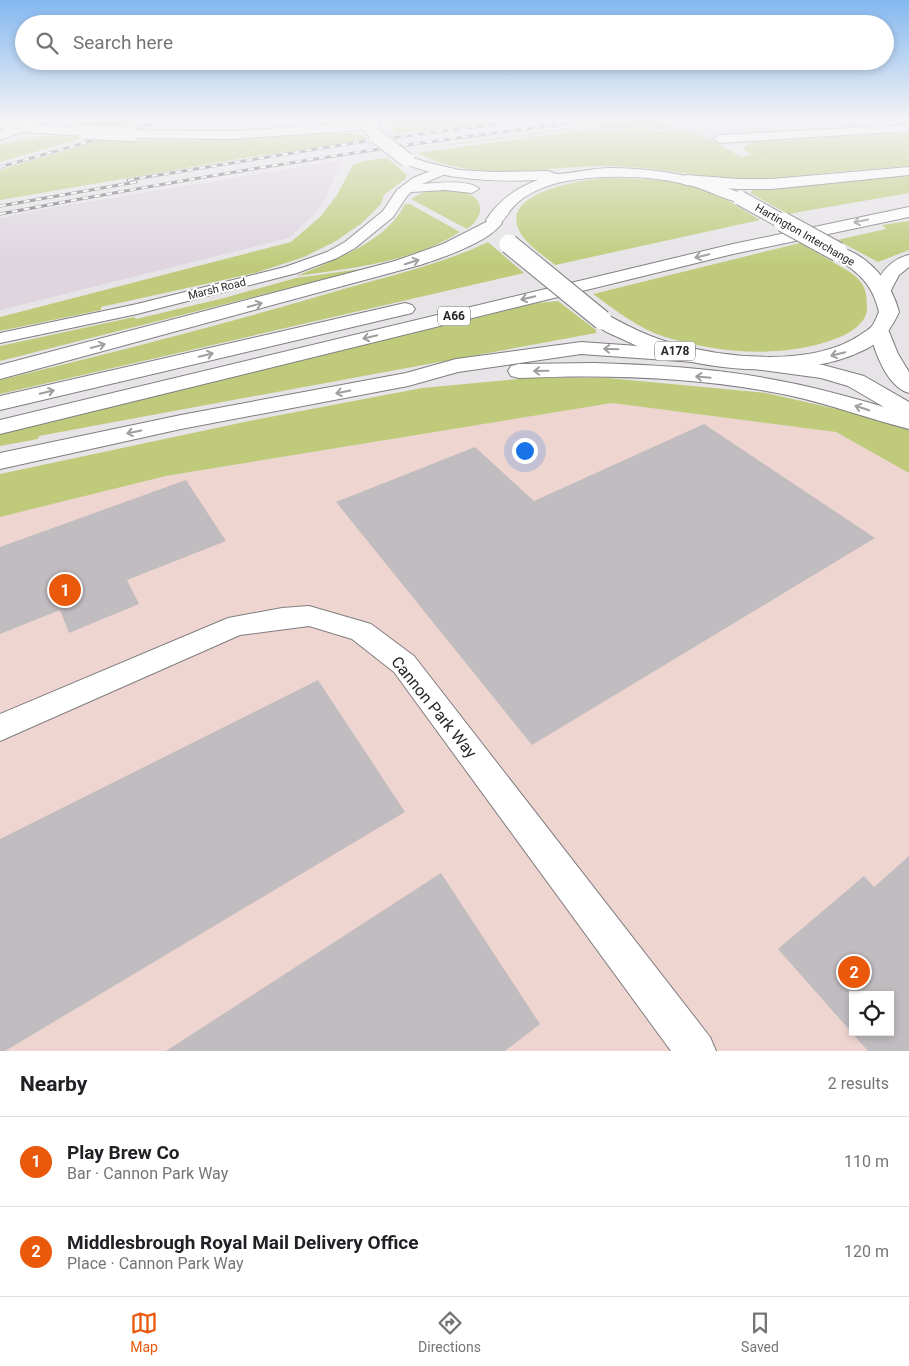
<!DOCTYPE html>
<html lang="en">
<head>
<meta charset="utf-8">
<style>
  body { margin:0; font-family:Roboto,sans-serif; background:#f6f6f6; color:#202124 }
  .controls { position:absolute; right:15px; bottom:15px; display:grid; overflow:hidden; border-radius:0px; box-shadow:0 2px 8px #0003 }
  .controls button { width:45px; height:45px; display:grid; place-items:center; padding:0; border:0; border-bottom:1px solid #e0e0e0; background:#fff; color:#202124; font:25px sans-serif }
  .you { position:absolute; left:524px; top:450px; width:18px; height:18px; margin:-12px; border:4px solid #fff; border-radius:50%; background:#1a73e8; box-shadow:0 0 0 8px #1a73e833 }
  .badge { display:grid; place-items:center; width:32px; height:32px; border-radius:50%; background:#ea580c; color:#fff; font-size:16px; font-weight:700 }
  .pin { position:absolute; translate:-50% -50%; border:2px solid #fff; box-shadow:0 1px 5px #0006 }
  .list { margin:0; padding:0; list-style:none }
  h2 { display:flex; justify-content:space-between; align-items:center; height:65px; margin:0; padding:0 20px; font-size:21px }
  h2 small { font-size:16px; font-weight:400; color:#757577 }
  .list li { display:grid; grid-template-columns:32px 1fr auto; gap:15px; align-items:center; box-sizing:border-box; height:90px; padding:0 20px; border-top:1px solid #e0e0e0 }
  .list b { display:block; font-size:19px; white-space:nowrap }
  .list p { margin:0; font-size:16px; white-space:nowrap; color:#757577 }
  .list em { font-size:16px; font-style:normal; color:#757577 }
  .icon { flex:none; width:28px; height:28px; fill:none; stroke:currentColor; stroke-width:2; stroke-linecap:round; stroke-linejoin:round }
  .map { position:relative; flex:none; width:909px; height:1051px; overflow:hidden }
  .search { position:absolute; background:#fff; box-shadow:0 2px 8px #0003; left:15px; right:15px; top:15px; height:55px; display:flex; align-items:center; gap:12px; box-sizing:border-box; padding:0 18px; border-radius:28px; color:#757577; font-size:19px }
  .sheet { height:245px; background:#fff }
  nav { display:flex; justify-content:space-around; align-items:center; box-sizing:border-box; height:70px; border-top:1px solid #e0e0e0; background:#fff; font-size:14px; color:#757577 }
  nav a { display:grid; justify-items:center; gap:2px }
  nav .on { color:#ea580c }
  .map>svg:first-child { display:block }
  .commercial { fill:#efd5d0; fill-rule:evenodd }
  .built { fill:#ded5df }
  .green { fill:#bfcb7b }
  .building { fill:#c0bcc0; fill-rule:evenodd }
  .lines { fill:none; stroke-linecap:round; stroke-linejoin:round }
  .street-casing { stroke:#807d80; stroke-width:2 }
  .secondary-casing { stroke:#807d80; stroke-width:2 }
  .primary-casing { stroke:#807d80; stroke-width:2 }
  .highway-casing { stroke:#807d80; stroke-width:2 }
  .street { fill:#fff; fill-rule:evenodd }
  .secondary { fill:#fff; fill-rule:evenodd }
  .primary { fill:#fff; fill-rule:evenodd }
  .highway { fill:#fff; fill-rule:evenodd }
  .rail-casing { stroke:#6d6c6e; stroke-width:3 }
  .rail { stroke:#fff; stroke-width:2; stroke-dasharray:6; stroke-linecap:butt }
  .secondary-bridge-casing { stroke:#807d80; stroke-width:16; stroke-linecap:butt }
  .primary-bridge-far1-casing { stroke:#807d80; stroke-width:16; stroke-linecap:butt }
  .primary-bridge-casing { stroke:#807d80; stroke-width:21; stroke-linecap:butt }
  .secondary-bridge { stroke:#fff; stroke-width:14 }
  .primary-bridge-far1 { stroke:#fff; stroke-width:14 }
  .primary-bridge { stroke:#fff; stroke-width:19 }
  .oneway { stroke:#9e9e9f }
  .labels { text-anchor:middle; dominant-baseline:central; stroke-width:4; stroke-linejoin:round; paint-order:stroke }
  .far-street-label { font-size:11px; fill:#282729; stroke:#fff }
  .shield { fill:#fff; stroke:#686869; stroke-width:1 }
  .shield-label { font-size:12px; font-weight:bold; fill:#282729 }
  .near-street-label { font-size:16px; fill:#282729; stroke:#fff }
</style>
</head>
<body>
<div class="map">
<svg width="909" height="1051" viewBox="0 0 909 1051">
  <rect width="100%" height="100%" fill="#e7e4e8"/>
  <path class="commercial" d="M 612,403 L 836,432 L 909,473 L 909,1051 L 0,1051 L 0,517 L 166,476 ZM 853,995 L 890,995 L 890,1032 L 853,1032 Z"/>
  <path class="built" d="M 651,118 L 909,118 L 909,133 L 721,143 L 662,124 Z
    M 342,160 L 324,201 L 315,214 L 289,238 L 0,310 L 0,218 L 50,208 Z"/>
  <path class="green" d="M 83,118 L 149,118 C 128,124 96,136 76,124 L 76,120 Z
    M 394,118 L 457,118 L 459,124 L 486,121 L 490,123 L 395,134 C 390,128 389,124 394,118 Z
    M 646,118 C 655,118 666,126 676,129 L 635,130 L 592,126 L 494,140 L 414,149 Z
    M 592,129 L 662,132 L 684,130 L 716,142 L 741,157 L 752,155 L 742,149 L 753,141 L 909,133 L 909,166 C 875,169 841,171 807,175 C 787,177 766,181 747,180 C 701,178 658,167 611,166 C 545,165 479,185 417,153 Z
    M 348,133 L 363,136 L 366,140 L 250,157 L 0,200 L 0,170 L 108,138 L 116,139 L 112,141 L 119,141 Z
    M 44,136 L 86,137 L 0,162 L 0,144 Z
    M 387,158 L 407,175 L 405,179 L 384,195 L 381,204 L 362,223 L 336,241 L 304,257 L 255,273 L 101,307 L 101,310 L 0,331 L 0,317 L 291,242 L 320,217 L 337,195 L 353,165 L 364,161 Z
    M 909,175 L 909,193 L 788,214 L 750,193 L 753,190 Z
    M 609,178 C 644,179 683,179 716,194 C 731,201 745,211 760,220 L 555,265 C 543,255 525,244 519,230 C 500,191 586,179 609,178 Z
    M 436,190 C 450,190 482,189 480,211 C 479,218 473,225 467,229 L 411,199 L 422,193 Z
    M 405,204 L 410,204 L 460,232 C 413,262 352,268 297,276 C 333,260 387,242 405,204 Z
    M 909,221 L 909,250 L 878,262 L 837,240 L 886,229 L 882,225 Z
    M 488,242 L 524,273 L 0,394 L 0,380 C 113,353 226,324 337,291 C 388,276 440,265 488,242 Z
    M 800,243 L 850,272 C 865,283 867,291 867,308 C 867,322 852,332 840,337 C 786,359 721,354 665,337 C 639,329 615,310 593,294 Z
    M 368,268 L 0,361 L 0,346 L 134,317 L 136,319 L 224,298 L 296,278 Z
    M 558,301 L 596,330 L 596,333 L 39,436 L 38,439 L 0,446 L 0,434 L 537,303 Z
    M 528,378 L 608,378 L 766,393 L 850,412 L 909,430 L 909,473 L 836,432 L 612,403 L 166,476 L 0,517 L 0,474 L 249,421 L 422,388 Z"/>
  <path class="building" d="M 704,424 L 875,538 L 532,745 L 336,502 L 475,447 L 534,501 Z
    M 186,480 L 226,541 L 127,580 L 139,604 L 69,633 L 60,610 L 0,634 L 0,547 Z
    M 318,680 L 405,812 L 5,1051 L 0,1051 L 0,839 Z
    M 909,856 L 909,1051 L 868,1051 L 778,949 L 864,876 L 874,887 ZM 853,995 L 890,995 L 890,1032 L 853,1032 Z
    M 441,873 L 540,1024 L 505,1051 L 166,1051 Z"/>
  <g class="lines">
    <defs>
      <path id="street" d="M 0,123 L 22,125 L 28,128 L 22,131 L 0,129 Z
        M 909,125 L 909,131 L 720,143 L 714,139 L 720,135 Z
        M 438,168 L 444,172 L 443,175 L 422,184 C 435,183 470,179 479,189 L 472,193 L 445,190 L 411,192 L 407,196 L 393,217 L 355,248 L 337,258 L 297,273 L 137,314 L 0,343 L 0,333 L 137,304 L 285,267 L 327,252 L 345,242 L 383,211 L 397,190 L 413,178 Z
        M 309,606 L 371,624 L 414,656 L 710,1037 L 716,1051 L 671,1051 L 394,672 L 352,639 L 309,626 L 240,635 L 0,741 L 0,714 L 228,618 L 282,608 Z"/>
      <path id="secondary" d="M 33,118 L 44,118 L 45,120 L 38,125 L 84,128 L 91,132 L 84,136 L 22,132 L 0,140 L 0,131 Z
        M 372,122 L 377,123 L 379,126 L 377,129 L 233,139 L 132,138 L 125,134 L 132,130 L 233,131 Z
        M 880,325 L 887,327 L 898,354 L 909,372 L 909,393 C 887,387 874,351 870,331 L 873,327 Z
        M 756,357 L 823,365 L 864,376 L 909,402 L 909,419 L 901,417 L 848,386 L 821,378 L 748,368 L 745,363 L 748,358 Z"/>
      <path id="primary" d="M 368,118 L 380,118 L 379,131 L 383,136 L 381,139 L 371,139 L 365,132 Z
        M 407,156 L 429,163 L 459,170 L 494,172 L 548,171 C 552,172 554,174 558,174 C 576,173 593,168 611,168 C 658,168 702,177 746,195 L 748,198 L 746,201 L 740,203 C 724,199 709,191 693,186 C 651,175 604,174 561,182 C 545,186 525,194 514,206 C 509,211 505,220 499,224 C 496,226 492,224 488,223 L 486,220 C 499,200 516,188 538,180 C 491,182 447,180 402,163 L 400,160 L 402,157 Z
        M 838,247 C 868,254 892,283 899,312 C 891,329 882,342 864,350 C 798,383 685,371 620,338 C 611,334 598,329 592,320 L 595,316 L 602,314 L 609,316 C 628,326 647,336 668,342 C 722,358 811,368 860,335 C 864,332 870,329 872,326 C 875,322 877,316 879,312 C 874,290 864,277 845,264 C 839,260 833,258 829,252 L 832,248 Z"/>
      <path id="highway" d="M 909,167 L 909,175 L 772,189 L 738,189 L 686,185 L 681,183 L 678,180 L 681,177 L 686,175 L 738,179 L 772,179 Z
        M 909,207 L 909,217 L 733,254 L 0,434 L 0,420 L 733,244 Z
        M 494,218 L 500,219 L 502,223 C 489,242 442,258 420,265 L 0,379 L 0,365 L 395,261 L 443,244 Z
        M 909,255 L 909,267 L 899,275 L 890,292 L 883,294 L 876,292 L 874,288 C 881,272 891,259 909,255 Z
        M 405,303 L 412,305 L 415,309 L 412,313 L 0,410 L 0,396 Z
        M 581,342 L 694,350 L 702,351 L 705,356 L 702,361 L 694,362 L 581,354 L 458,372 L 408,386 L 181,429 L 0,469 L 0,453 L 181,415 L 406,373 L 456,359 Z
        M 594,363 C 660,365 726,369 791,383 C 831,391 870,403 909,414 L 909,429 C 870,419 832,405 792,396 C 703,377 610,374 519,378 L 511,376 L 508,371 L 511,366 L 519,364 Z"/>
    </defs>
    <use href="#street" class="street-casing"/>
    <use href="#secondary" class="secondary-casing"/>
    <use href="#primary" class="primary-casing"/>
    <use href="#highway" class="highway-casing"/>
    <use href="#street" class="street"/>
    <use href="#secondary" class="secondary"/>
    <use href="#primary" class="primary"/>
    <use href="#highway" class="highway"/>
    <defs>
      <path id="rail" d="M 0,167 L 171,118
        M 128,180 L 353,143 L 544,118
        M 0,206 L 136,182
        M 0,214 C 205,175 410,141 617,118"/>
    </defs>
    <use href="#rail" class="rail-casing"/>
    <use href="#rail" class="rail"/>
    <defs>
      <path id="secondary-bridge" d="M 84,132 L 132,134"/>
      <path id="primary-bridge-far1" d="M 376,136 L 407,160
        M 740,198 L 785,223"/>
      <path id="primary-bridge" d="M 783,222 L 838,252
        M 509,244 L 602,320"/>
    </defs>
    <use href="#secondary-bridge" class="secondary-bridge-casing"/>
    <use href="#primary-bridge-far1" class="primary-bridge-far1-casing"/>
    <use href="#primary-bridge" class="primary-bridge-casing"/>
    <use href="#secondary-bridge" class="secondary-bridge"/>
    <use href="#primary-bridge-far1" class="primary-bridge-far1"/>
    <use href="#primary-bridge" class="primary-bridge"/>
  </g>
  <defs><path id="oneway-shaft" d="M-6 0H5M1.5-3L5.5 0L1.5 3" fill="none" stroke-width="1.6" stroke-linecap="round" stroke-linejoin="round" transform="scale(1.25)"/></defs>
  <g class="oneway">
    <use href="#oneway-shaft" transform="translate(861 221) rotate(168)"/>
    <use href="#oneway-shaft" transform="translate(702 256) rotate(166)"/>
    <use href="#oneway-shaft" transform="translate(412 262) rotate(-18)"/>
    <use href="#oneway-shaft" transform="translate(528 298) rotate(166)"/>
    <use href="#oneway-shaft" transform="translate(255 305) rotate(-15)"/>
    <use href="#oneway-shaft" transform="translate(370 337) rotate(166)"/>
    <use href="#oneway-shaft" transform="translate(98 346) rotate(-15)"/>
    <use href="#oneway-shaft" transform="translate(611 349) rotate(-178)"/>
    <use href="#oneway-shaft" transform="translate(838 354) rotate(167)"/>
    <use href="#oneway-shaft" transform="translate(206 355) rotate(-13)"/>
    <use href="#oneway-shaft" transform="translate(541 371) rotate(179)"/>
    <use href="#oneway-shaft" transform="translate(703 377) rotate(-175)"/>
    <use href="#oneway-shaft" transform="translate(47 392) rotate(-13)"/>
    <use href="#oneway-shaft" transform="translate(343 392) rotate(169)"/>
    <use href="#oneway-shaft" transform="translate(862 408) rotate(-162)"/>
    <use href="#oneway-shaft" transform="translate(134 432) rotate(168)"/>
  </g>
  <linearGradient id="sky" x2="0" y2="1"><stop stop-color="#84b8f0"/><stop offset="0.45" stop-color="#f4f3f5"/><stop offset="1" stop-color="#f4f3f5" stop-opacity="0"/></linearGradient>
  <rect width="909" height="265" fill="url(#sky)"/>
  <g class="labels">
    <g class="far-street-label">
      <text transform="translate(805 235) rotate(30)">Hartington Interchange</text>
      <text transform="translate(217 289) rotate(-14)">Marsh Road</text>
    </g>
    <g class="shield">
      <rect x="438" y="306.5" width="32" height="19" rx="4"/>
      <rect x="655" y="341.5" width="40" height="19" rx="4"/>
    </g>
    <g class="shield-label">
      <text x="454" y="316">A66</text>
      <text x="675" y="351">A178</text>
    </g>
    <g class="near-street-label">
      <text transform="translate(434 707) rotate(51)">Cannon Park Way</text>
    </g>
  </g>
</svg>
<div class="controls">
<button><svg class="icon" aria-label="locate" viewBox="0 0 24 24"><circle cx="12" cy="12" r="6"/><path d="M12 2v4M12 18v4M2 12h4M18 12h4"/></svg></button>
</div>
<div class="you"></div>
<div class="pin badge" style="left:65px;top:590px">1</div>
<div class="pin badge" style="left:854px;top:972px">2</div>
<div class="search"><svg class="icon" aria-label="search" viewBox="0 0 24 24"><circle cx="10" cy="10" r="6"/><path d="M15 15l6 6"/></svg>Search here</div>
</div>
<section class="sheet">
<h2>Nearby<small>2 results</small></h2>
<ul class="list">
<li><span class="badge">1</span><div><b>Play Brew Co</b><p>Bar · Cannon Park Way</p></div><em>110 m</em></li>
<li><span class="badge">2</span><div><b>Middlesbrough Royal Mail Delivery Office</b><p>Place · Cannon Park Way</p></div><em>120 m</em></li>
</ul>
</section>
<nav>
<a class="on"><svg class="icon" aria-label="map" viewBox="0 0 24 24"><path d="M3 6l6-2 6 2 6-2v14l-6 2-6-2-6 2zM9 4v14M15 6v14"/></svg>Map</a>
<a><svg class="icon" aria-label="directions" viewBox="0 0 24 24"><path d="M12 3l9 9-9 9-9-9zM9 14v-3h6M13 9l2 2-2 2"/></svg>Directions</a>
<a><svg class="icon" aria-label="saved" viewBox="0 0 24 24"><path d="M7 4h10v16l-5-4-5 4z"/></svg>Saved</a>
</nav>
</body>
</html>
